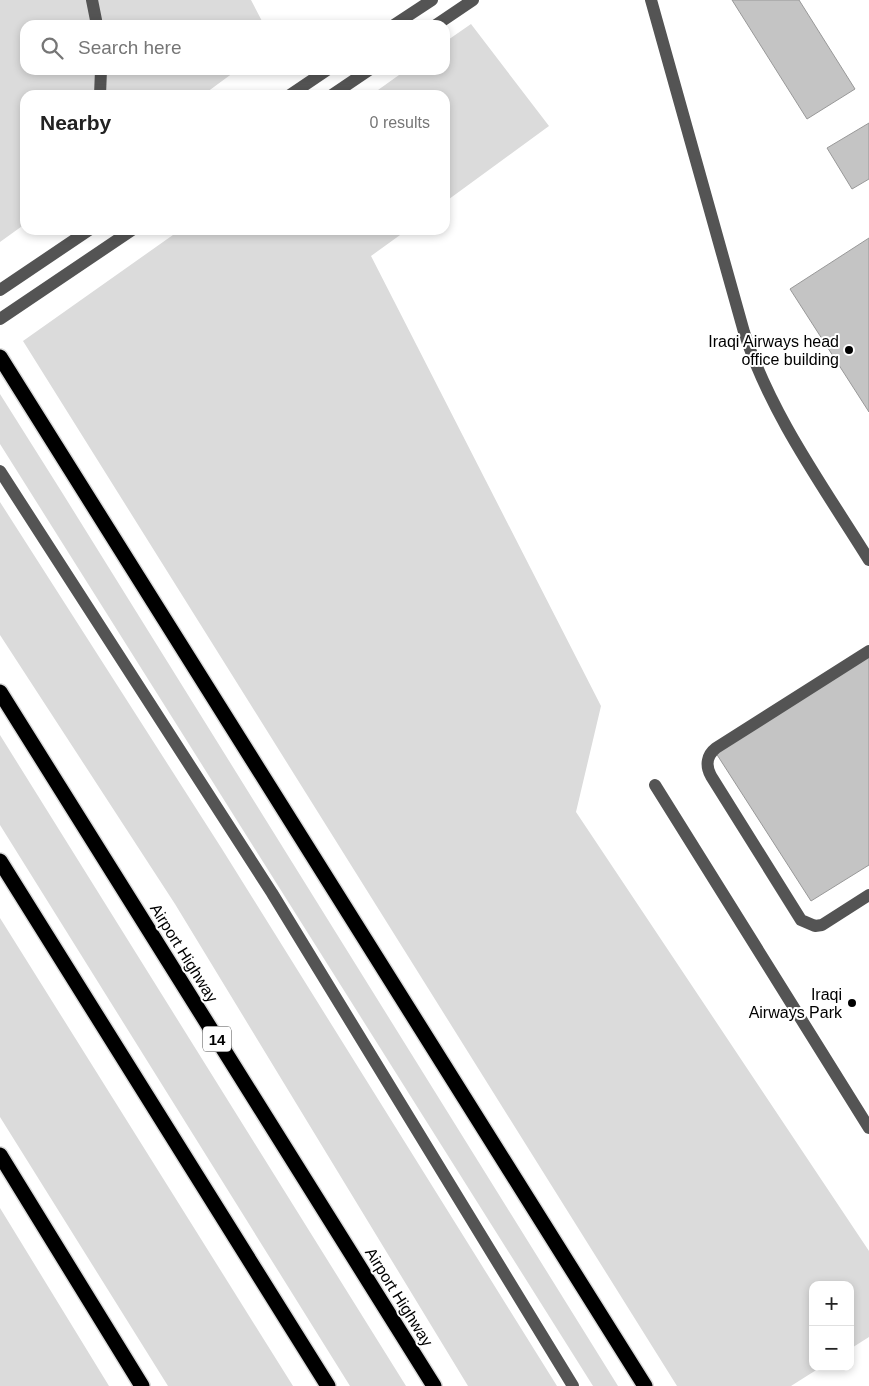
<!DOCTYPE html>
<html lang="en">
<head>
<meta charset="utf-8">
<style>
  body { margin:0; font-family:Arial,sans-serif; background:#f6f6f6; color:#222 }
  .controls { position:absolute; right:15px; bottom:15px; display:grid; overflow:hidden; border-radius:10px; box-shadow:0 2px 8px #0003 }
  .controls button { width:45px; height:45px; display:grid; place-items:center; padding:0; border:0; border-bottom:1px solid #e0e0e0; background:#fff; color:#222; font:25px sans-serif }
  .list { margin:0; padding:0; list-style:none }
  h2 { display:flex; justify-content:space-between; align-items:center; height:65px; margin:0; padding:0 20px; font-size:21px }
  h2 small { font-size:16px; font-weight:400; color:#767676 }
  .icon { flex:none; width:28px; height:28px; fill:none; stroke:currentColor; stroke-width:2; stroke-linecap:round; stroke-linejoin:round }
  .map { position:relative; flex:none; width:869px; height:1386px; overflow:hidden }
  .search { position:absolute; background:#fff; box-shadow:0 2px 8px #0003; left:20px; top:20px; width:430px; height:55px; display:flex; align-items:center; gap:12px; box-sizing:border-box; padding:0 18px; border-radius:15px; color:#767676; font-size:19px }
  .panel { position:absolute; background:#fff; box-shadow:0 2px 8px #0003; left:20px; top:90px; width:430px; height:145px; border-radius:15px }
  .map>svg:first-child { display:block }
  .green { fill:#dbdbdb }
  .building { fill:#c4c4c4; stroke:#989898 }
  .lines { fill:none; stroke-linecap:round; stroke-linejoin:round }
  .highway-casing { stroke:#dbdbdb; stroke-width:18 }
  .minor { stroke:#545454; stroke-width:12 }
  .highway { stroke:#000; stroke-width:15 }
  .poi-dot { fill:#000; stroke:#fff; stroke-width:2 }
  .labels { text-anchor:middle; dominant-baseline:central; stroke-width:4; stroke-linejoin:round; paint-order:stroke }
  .shield { fill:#fff; stroke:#4c4c4c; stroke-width:1 }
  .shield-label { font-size:15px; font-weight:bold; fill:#000 }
  .poi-label { font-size:16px; fill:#000; stroke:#fff; text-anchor:end }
  .street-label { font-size:16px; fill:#000; stroke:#fff }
</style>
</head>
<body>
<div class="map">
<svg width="869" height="1386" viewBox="0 0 869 1386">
  <rect width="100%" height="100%" fill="#fff"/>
  <path class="green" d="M 0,0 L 251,0 L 264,25 L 25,25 L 25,70 L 237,70 L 203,95 L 25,95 L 25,224 L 0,242 Z
    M 471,24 L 549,126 L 445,202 L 445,95 L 371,95 L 406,70 L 445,70 L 445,42 Z
    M 180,230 L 407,230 L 371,256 L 601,706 L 576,812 L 869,1251 L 869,1337 L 850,1349 L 850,1285 L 813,1285 L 813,1367 L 821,1367 L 791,1386 L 677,1386 L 23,341 Z
    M 0,394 L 63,494 L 618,1386 L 593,1386 L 0,444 Z
    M 0,502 L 222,849 L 557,1386 L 468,1386 L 175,904 L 0,635 Z
    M 0,735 L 406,1386 L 350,1386 L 0,825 Z
    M 0,918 L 293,1386 L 168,1386 L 0,1117 Z
    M 0,1208 L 109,1386 L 0,1386 Z"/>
  <path class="building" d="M 732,0 L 799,0 L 855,89 L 807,119 Z
    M 869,123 L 869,179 L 852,189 L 827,148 Z
    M 869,238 L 869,412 L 790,289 Z
    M 869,653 L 869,865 L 811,901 L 714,750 Z"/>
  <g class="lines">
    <defs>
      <path id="highway" d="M 0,357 L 645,1386
        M 0,692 L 434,1386
        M 0,861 L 328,1386
        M 0,1155 L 142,1386"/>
    </defs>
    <use href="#highway" class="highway-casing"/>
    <path class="minor" d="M 92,0 L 97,25
      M 651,0 L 744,332 C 771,415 823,486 869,560
      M 394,25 L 432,0
      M 436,25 L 473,0
      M 100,95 L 101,70
      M 290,95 L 327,70
      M 332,95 L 369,70
      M 0,290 L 89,230
      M 0,319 L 132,230
      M 0,471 L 272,893 L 573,1386
      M 869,651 L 716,748 C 707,755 705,765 711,776 L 801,920 L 815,926 L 822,925 L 869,895
      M 655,785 L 869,1128"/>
    <use href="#highway" class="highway"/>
  </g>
  <g class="poi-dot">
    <circle cx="849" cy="350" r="5"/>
    <circle cx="852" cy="1003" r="5"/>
  </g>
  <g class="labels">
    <rect class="shield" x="203" y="1026.5" width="28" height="25" rx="4"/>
    <g class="shield-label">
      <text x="217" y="1039">14</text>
    </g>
    <g class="poi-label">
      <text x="839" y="341">Iraqi Airways head<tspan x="839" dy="18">office building</tspan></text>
      <text x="842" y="994">Iraqi<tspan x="842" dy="18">Airways Park</tspan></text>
    </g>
    <g class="street-label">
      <text transform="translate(184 953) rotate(58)">Airport Highway</text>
      <text transform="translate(399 1297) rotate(58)">Airport Highway</text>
    </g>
  </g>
</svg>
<div class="controls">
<button>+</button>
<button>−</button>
</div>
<div class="search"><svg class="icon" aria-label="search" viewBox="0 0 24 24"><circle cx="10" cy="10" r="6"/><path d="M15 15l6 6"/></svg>Search here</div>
<section class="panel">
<h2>Nearby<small>0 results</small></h2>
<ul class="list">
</ul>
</section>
</div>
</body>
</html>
